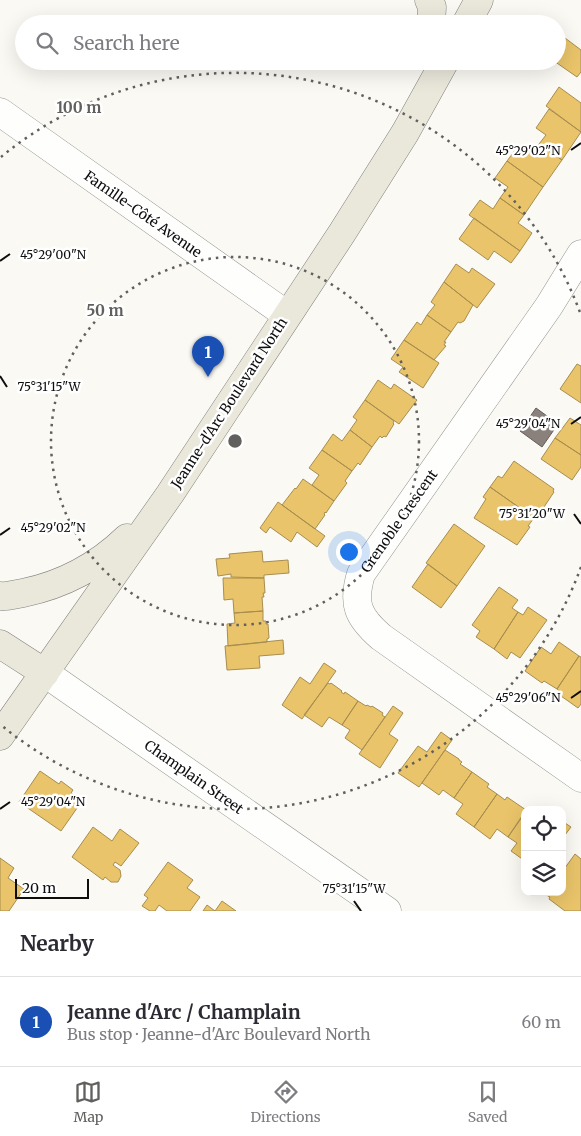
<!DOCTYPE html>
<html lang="en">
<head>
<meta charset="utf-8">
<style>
  body { margin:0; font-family:Merriweather,serif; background:#f2f2f3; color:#2b2b33 }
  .controls { position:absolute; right:15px; bottom:15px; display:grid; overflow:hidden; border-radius:10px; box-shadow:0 5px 20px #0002 }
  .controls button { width:45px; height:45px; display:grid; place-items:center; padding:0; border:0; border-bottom:1px solid #e1e1e2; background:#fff; color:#2b2b33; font:25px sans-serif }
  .scale { position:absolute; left:15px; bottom:12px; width:74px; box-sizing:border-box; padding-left:5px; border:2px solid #0e0e0e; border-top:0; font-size:14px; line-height:18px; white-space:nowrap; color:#0e0e0e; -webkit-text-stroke:4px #fff; paint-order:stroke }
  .you { position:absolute; left:348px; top:551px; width:18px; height:18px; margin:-12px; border:4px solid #fff; border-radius:50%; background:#1a73e8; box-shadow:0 0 0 8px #1a73e833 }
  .badge { display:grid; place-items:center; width:32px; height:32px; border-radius:50%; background:#61605e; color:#fff; font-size:16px; font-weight:700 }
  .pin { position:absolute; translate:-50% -41px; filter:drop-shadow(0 1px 2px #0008) }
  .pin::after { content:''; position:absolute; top:26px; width:18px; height:15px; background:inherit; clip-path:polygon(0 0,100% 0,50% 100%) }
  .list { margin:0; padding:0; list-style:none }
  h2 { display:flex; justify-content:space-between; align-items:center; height:65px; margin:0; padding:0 20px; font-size:21px }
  h2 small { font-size:16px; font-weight:400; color:#7c7c81 }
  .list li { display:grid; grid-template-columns:32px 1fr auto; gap:15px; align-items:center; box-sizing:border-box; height:90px; padding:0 20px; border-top:1px solid #e1e1e2 }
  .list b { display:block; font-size:19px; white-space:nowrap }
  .list p { margin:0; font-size:16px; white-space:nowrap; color:#7c7c81 }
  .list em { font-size:16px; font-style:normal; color:#7c7c81 }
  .icon { flex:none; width:28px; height:28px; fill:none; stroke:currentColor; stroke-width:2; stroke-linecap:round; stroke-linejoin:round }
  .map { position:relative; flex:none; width:581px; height:911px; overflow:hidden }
  .search { position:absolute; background:#fff; box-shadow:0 5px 20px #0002; left:15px; right:15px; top:15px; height:55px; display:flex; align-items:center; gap:12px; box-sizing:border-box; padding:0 18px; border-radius:28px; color:#7c7c81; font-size:19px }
  .sheet { height:155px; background:#fff }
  nav { display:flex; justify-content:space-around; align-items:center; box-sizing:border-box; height:70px; border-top:1px solid #e1e1e2; background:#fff; font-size:14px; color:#7c7c81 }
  nav a { display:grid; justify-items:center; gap:2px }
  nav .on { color:#61605e }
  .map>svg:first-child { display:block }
  .homes { fill:#e9c46a; stroke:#a78d4e }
  .industry { fill:#8a817c; stroke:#655e5b }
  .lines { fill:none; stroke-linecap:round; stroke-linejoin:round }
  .minor-casing { stroke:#949492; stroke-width:29 }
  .major-casing { stroke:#82817f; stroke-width:29 }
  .minor { stroke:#fefefd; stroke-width:28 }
  .major { stroke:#eae7db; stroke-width:28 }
  .ticks { fill:none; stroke:#0e0e0e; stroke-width:2 }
  .ring { fill:none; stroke:#61605e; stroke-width:2.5; stroke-dasharray:2.5 5 }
  .labels { text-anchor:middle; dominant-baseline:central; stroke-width:5; stroke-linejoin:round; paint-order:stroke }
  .street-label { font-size:14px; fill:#0e0e0e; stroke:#fff }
  .ticks-label { font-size:12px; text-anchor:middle; fill:#0e0e0e; stroke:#fff; stroke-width:5; stroke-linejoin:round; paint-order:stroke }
  .centre { fill:#61605e; stroke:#fff; stroke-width:2.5 }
  .ring-label { font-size:15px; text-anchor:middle; font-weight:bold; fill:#61605e; stroke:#fff; stroke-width:5; stroke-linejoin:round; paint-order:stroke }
</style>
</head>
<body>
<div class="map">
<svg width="581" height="911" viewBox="0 0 581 911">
  <rect width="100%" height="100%" fill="#faf9f4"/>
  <path class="homes" d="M 565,38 L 581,50 L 581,72 L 577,77 L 554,61 L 557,61 L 557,49 Z
    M 559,87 L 581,103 L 581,132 L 546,106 Z
    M 549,109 L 581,132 L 562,160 L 539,144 L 546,135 L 536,128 Z
    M 539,144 L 562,160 L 543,187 L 507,161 L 519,145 L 532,154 Z
    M 507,161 L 543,187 L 524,215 L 500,198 L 508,187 L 495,178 Z
    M 500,198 L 524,215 L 518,223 L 532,233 L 520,251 L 469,215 L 480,200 L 493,209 Z
    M 474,218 L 520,251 L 511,263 L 494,251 L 488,260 L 459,239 Z
    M 456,264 L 469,273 L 472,268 L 495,284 L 477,308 L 444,282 Z
    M 444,282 L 473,305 L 464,321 L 460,323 L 458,322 L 451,332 L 427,315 L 435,305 L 431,302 Z
    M 427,315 L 451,332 L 444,342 L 446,342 L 444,345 L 446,346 L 434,360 L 404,340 L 417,322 L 421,325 Z
    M 404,340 L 439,363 L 423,388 L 399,372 L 403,367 L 391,359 Z
    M 577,364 L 581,366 L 581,403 L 560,389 Z
    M 378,380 L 391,389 L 394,384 L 417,400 L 399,424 L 365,400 Z
    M 365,400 L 394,421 L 393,423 L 394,424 L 386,437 L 384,436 L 382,438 L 380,436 L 372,447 L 350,430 L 357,420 L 353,417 Z
    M 570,418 L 581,425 L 581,455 L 555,438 Z
    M 350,430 L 372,447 L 360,465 L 358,463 L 352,471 L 322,450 L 333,434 L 342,441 Z
    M 555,438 L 581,455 L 581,467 L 572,480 L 541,459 Z
    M 322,450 L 352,471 L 345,481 L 347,483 L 334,501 L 312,485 L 319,475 L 309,468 Z
    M 514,461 L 554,489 L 553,491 L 554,492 L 542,510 L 540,509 L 534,518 L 490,487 L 498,476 L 502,478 Z
    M 303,479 L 334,501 L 326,513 L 325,512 L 324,514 L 325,515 L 315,529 L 282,505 L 295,488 L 296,489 Z
    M 490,487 L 534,518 L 528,526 L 530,527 L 517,545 L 474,518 L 486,499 L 483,497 Z
    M 278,502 L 325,536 L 317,547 L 297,532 L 291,542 L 270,527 L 266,533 L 260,528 Z
    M 454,524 L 485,546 L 457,586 L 426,563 Z
    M 262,551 L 263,562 L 288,560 L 289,573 L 264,575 L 264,578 L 231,577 L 231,574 L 218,576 L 216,559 L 230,558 L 229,554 Z
    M 428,564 L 457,586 L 441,608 L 412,587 Z
    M 223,578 L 264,578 L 265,593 L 263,593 L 264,597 L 262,597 L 263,611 L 234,613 L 233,599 L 224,600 Z
    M 499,587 L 518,600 L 512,608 L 518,612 L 494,649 L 476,637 L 480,631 L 472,625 Z
    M 528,607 L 547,620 L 520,658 L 511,652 L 507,659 L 494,649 L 518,612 L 523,615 Z
    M 263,611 L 263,621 L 266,621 L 266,624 L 268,624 L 269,638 L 267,639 L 267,642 L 228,646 L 227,624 L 235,623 L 234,613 Z
    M 283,640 L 284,654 L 259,656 L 260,668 L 227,670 L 225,646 Z
    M 559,642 L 579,656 L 557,689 L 544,681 L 542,683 L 525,671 L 541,647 L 551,654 Z
    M 579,656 L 581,657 L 581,704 L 578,708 L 561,696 L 562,693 L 557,689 Z
    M 324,663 L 336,671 L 302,719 L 282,705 L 300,677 L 310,684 Z
    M 328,683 L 330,684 L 331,683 L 342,691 L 341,692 L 344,694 L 345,692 L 358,701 L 342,725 L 329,717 L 322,727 L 304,715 Z
    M 358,701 L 366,706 L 367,705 L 371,707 L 372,706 L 383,713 L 382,715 L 385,717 L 362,750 L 345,738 L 350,730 L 342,725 Z
    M 393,706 L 403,713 L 389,734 L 398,740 L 380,768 L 359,754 Z
    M 441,732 L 452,740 L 419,787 L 398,773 L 418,746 L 427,752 Z
    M 445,750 L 459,759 L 459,760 L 462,762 L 460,764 L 472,772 L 454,798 L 443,790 L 439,795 L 422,783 Z
    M 40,771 L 59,784 L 61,781 L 73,790 L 71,793 L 82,801 L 61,831 L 19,802 Z
    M 472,772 L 489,784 L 487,787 L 497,794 L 474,827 L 456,814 L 463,804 L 454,798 Z
    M 497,794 L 505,800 L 507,797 L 526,810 L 508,837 L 497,829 L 490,839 L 474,827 Z
    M 525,813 L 525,861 L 511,851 L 517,843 L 508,837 Z
    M 562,821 L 571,827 L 562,839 Z
    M 93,827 L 112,841 L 120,829 L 139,843 L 121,866 L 115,862 L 113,865 L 120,870 L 121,876 L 118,882 L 111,882 L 105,877 L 103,880 L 72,857 Z
    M 575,854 L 581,859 L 581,911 L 565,911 L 549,899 L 550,897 L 546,895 L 548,892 L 562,892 L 562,872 Z
    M 0,858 L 14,868 L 8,878 L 24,889 L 9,911 L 0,911 Z
    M 168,862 L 193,880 L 187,888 L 200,897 L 190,911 L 167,911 L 159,905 L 155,911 L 150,911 L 142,906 L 148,898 L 144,895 Z
    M 222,901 L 236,911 L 203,911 L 207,905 L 215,911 Z"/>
  <path class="industry" d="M 536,408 L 558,424 L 542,447 L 520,431 Z"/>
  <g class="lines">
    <defs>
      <path id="minor" d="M 0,112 L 287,315
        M 581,254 L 549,306 L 361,574 C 352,604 358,617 381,637 L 581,778
        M 45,673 L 387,911"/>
      <path id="major" d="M 429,0 L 432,7 L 431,24
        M 466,24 L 479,0
        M 0,596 C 8,597 15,594 23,593 C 62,585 98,566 127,538
        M 0,644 L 45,673
        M 0,736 L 170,494 L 342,233 L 405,133 L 445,61"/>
    </defs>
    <use href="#minor" class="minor-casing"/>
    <use href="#major" class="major-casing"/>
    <use href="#minor" class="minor"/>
    <use href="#major" class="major"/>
  </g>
  <path class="ticks" d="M 571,150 L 581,143M 0,261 L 10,254M 0,376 L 7,387M 571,424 L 581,417M 574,514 L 581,524M 0,535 L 10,528M 571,698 L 581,691M 0,809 L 10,802M 354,901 L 361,911"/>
  <g class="ring">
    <circle cx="235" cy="441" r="184"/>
    <path d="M581 567A368 368 0 0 1 1 725M1 157A368 368 0 0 1 581 315"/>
  </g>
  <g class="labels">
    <g class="street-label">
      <text transform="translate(143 214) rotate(35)">Famille-Côté Avenue</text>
      <text transform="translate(229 403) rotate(-57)">Jeanne-d'Arc Boulevard North</text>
      <text transform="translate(399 521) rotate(-55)">Grenoble Crescent</text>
      <text transform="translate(194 777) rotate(35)">Champlain Street</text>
    </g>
  </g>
  <g class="ticks-label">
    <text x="528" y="155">45°29'02"N</text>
    <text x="53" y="259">45°29'00"N</text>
    <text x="49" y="391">75°31'15"W</text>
    <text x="528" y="428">45°29'04"N</text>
    <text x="532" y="518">75°31'20"W</text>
    <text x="53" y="532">45°29'02"N</text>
    <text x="528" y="702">45°29'06"N</text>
    <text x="53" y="806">45°29'04"N</text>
    <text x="354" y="893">75°31'15"W</text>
  </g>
  <circle cx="235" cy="441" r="8" class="centre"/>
  <g class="ring-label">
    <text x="79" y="113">100 m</text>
    <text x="105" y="316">50 m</text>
  </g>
</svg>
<div class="controls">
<button><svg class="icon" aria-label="locate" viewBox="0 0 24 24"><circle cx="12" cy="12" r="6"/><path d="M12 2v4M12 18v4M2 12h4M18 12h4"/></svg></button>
<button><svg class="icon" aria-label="layers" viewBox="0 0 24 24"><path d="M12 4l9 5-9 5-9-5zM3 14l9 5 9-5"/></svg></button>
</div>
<div class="scale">20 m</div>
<div class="you"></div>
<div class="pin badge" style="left:208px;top:377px;background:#1a4fb4">1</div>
<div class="search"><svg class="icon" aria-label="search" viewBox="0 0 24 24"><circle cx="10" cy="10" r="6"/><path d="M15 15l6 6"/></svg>Search here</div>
</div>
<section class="sheet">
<h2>Nearby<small></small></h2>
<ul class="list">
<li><span class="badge" style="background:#1a4fb4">1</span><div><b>Jeanne d'Arc / Champlain</b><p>Bus stop · Jeanne-d'Arc Boulevard North</p></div><em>60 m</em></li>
</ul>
</section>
<nav>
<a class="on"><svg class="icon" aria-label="map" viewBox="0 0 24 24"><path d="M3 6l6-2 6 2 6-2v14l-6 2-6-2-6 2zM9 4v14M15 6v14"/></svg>Map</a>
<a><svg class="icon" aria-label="directions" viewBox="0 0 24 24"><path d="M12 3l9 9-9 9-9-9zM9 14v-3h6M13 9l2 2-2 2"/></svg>Directions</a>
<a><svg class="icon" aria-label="saved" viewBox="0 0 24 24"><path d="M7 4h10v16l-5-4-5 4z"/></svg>Saved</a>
</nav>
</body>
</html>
